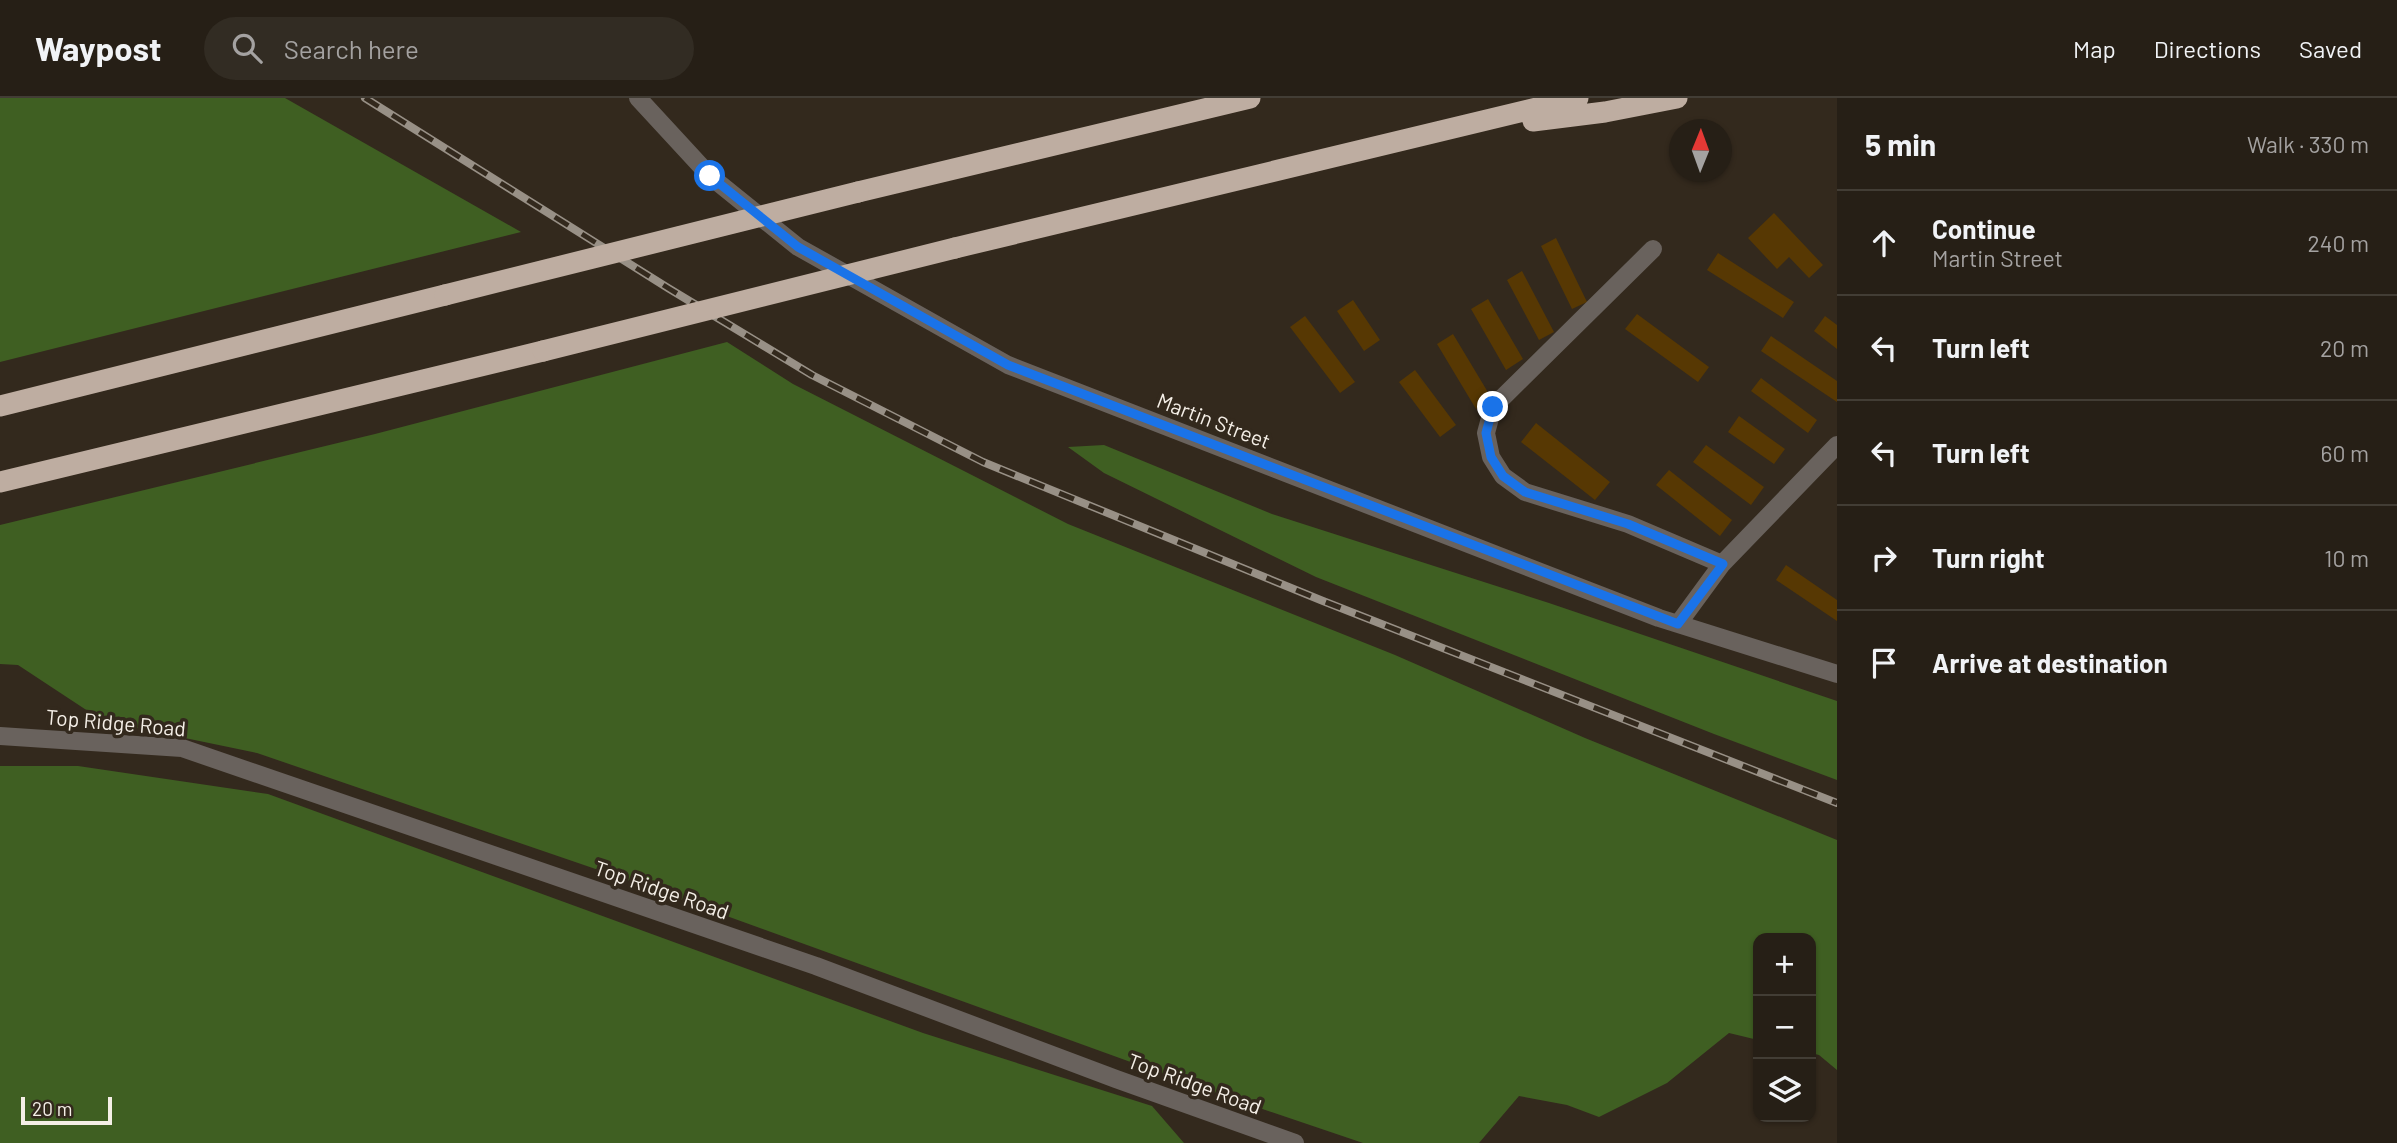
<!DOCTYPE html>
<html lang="en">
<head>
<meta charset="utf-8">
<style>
  body { margin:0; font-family:Barlow,sans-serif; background:#322c23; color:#f1f3f6 }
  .controls { position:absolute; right:21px; bottom:21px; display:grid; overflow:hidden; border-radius:14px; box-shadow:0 2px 5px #0004 }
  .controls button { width:63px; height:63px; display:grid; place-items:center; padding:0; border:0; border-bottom:2px solid #423d35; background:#261f16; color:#f1f3f6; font:35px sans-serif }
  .compass { position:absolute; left:1669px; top:21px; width:63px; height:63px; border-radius:50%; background:#261f16; box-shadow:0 2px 5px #0004; rotate:1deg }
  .scale { position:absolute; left:21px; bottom:18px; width:91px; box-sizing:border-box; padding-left:7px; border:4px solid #f5efe7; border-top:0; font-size:19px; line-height:24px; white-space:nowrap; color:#f5efe7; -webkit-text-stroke:5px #33291d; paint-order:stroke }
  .stop { position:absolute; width:21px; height:21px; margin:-16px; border:5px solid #1a73e8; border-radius:50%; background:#fff }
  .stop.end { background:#1a73e8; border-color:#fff; box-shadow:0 2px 7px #0008 }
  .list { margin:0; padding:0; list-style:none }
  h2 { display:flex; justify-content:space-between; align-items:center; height:91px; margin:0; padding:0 28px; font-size:30px }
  h2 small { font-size:23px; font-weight:400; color:#a4a2a1 }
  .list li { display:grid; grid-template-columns:46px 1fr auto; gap:21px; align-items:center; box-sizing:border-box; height:105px; padding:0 28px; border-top:2px solid #423d35 }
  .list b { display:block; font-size:26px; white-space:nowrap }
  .list p { margin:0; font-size:23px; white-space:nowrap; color:#a4a2a1 }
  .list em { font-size:23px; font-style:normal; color:#a4a2a1 }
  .icon { flex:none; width:38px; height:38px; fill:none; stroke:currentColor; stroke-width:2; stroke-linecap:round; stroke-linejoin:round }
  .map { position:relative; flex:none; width:1837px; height:1045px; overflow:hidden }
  header { display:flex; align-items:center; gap:42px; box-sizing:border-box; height:98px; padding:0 35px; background:#261f16; border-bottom:2px solid #423d35 }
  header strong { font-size:33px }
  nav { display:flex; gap:38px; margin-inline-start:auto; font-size:24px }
  .search { width:490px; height:63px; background:#322c23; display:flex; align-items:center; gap:18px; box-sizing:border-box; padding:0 24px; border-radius:38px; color:#a4a2a1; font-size:26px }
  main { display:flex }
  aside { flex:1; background:#261f16 }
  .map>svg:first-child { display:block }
  .forest { fill:#3f5f22 }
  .building { fill:#573803 }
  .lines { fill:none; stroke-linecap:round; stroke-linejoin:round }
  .minor { stroke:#69625d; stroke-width:18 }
  .highway { stroke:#beada1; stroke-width:21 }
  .rail-casing { stroke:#989086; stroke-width:8 }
  .rail { stroke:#33291d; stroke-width:5; stroke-dasharray:16; stroke-linecap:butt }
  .highway-bridge { stroke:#beada1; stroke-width:21 }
  .route { stroke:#1a73e8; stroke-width:9 }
  .labels { text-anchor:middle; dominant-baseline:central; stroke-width:7; stroke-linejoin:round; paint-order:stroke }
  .street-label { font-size:21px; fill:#f5efe7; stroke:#33291d }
</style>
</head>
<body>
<header>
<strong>Waypost</strong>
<div class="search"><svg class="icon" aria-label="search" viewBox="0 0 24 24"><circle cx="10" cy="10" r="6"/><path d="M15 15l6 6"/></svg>Search here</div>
<nav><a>Map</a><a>Directions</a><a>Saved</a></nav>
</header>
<main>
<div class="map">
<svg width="1837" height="1045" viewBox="0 0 1837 1045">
  <rect width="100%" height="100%" fill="#33291d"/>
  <path class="forest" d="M 0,0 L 285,0 L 521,134 L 0,264 Z
    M 727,244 L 793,286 L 1068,426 L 1395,557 L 1585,640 L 1837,742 L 1837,972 L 1819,957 L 1811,955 L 1811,840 L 1758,840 L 1758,942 L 1729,935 L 1667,985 L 1599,1019 L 1567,1007 L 1519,998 L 1479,1045 L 1363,1045 L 1230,1000 L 619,779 L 257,655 L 103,623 L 18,567 L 0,566 L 0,427 L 375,336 Z
    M 1104,347 L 1272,416 L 1549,505 L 1837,603 L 1837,682 L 1714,636 L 1316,479 L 1104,375 L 1068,349 Z
    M 0,668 L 78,668 L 268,696 L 923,935 L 1152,1008 L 1184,1045 L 0,1045 Z"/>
  <path class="building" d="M 1774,115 L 1823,167 L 1809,180 L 1789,159 L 1777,171 L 1748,140 Z
    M 1556,140 L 1587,204 L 1572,211 L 1541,148 Z
    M 1718,155 L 1794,204 L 1783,220 L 1707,172 Z
    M 1522,173 L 1554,234 L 1539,242 L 1507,182 Z
    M 1488,201 L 1523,261 L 1506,272 L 1471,211 Z
    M 1353,202 L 1380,242 L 1364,253 L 1337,213 Z
    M 1637,216 L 1709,269 L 1698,284 L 1625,231 Z
    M 1305,218 L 1355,284 L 1340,295 L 1290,229 Z
    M 1825,218 L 1837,227 L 1837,251 L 1814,233 Z
    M 1453,236 L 1492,301 L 1476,311 L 1437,246 Z
    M 1771,238 L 1837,283 L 1837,304 L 1761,253 Z
    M 1415,272 L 1456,327 L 1440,339 L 1399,284 Z
    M 1761,280 L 1817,322 L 1808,335 L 1751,293 Z
    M 1739,318 L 1785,351 L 1774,366 L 1728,334 Z
    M 1536,325 L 1610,384 L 1595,402 L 1521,344 Z
    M 1706,347 L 1764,389 L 1751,407 L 1693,364 Z
    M 1669,372 L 1732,422 L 1720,438 L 1656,387 Z
    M 1786,467 L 1837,502 L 1837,523 L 1776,482 Z"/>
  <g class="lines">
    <path class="minor" d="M 638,0 L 710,78 L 798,149 L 1008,267 L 1659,520 L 1837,576
      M 1653,151 L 1493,309 L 1486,335 L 1491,359 L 1503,378 L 1525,394 L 1628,426 L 1722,466
      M 1678,526 L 1722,466 L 1837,347
      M 0,638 L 182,650 L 816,868 L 1116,981 L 1295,1045"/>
    <path class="highway" d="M 1533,23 L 1605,14 L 1677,0
      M 858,94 L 1250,0
      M 955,150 L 1578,0
      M 0,308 L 445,197
      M 0,384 L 543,253"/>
    <defs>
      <path id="rail" d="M 365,0 L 668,190 L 812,277 L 983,364 L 1323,503 L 1837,705"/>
    </defs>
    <use href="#rail" class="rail-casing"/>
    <use href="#rail" class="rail"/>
    <path class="highway-bridge" d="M 445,197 L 858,94
      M 543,253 L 955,150"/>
  </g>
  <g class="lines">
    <path class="route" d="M 710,78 L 798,149 L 1008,267 L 1678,526 L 1723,466 L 1628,426 L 1525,394 L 1503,378 L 1491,359 L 1486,335 L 1493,309"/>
  </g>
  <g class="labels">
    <g class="street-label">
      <text transform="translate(1214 322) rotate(21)">Martin Street</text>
      <text transform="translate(116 624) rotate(5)">Top Ridge Road</text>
      <text transform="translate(662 791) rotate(19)">Top Ridge Road</text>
      <text transform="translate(1195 985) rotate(20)">Top Ridge Road</text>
    </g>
  </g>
</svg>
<div class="controls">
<button>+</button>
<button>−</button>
<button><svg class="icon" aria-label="layers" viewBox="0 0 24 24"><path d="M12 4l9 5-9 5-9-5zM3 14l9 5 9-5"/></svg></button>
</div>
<svg class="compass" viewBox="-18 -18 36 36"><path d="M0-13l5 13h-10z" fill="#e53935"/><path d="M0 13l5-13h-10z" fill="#a4a2a1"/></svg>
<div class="scale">20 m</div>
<div class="stop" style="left:710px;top:78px"></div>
<div class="stop end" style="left:1493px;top:309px"></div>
</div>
<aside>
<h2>5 min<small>Walk · 330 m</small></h2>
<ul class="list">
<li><svg class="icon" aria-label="ahead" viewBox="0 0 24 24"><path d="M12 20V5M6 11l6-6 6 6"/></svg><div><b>Continue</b><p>Martin Street</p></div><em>240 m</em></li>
<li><svg class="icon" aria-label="left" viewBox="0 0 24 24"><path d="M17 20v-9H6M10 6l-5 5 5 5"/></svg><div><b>Turn left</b></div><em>20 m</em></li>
<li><svg class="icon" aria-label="left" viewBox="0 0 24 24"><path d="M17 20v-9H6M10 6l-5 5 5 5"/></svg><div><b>Turn left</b></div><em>60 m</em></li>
<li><svg class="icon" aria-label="right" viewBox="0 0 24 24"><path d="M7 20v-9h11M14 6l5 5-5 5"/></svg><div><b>Turn right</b></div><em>10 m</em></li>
<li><svg class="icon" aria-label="arrive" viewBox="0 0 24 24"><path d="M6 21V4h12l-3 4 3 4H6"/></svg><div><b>Arrive at destination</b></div></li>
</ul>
</aside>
</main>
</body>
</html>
